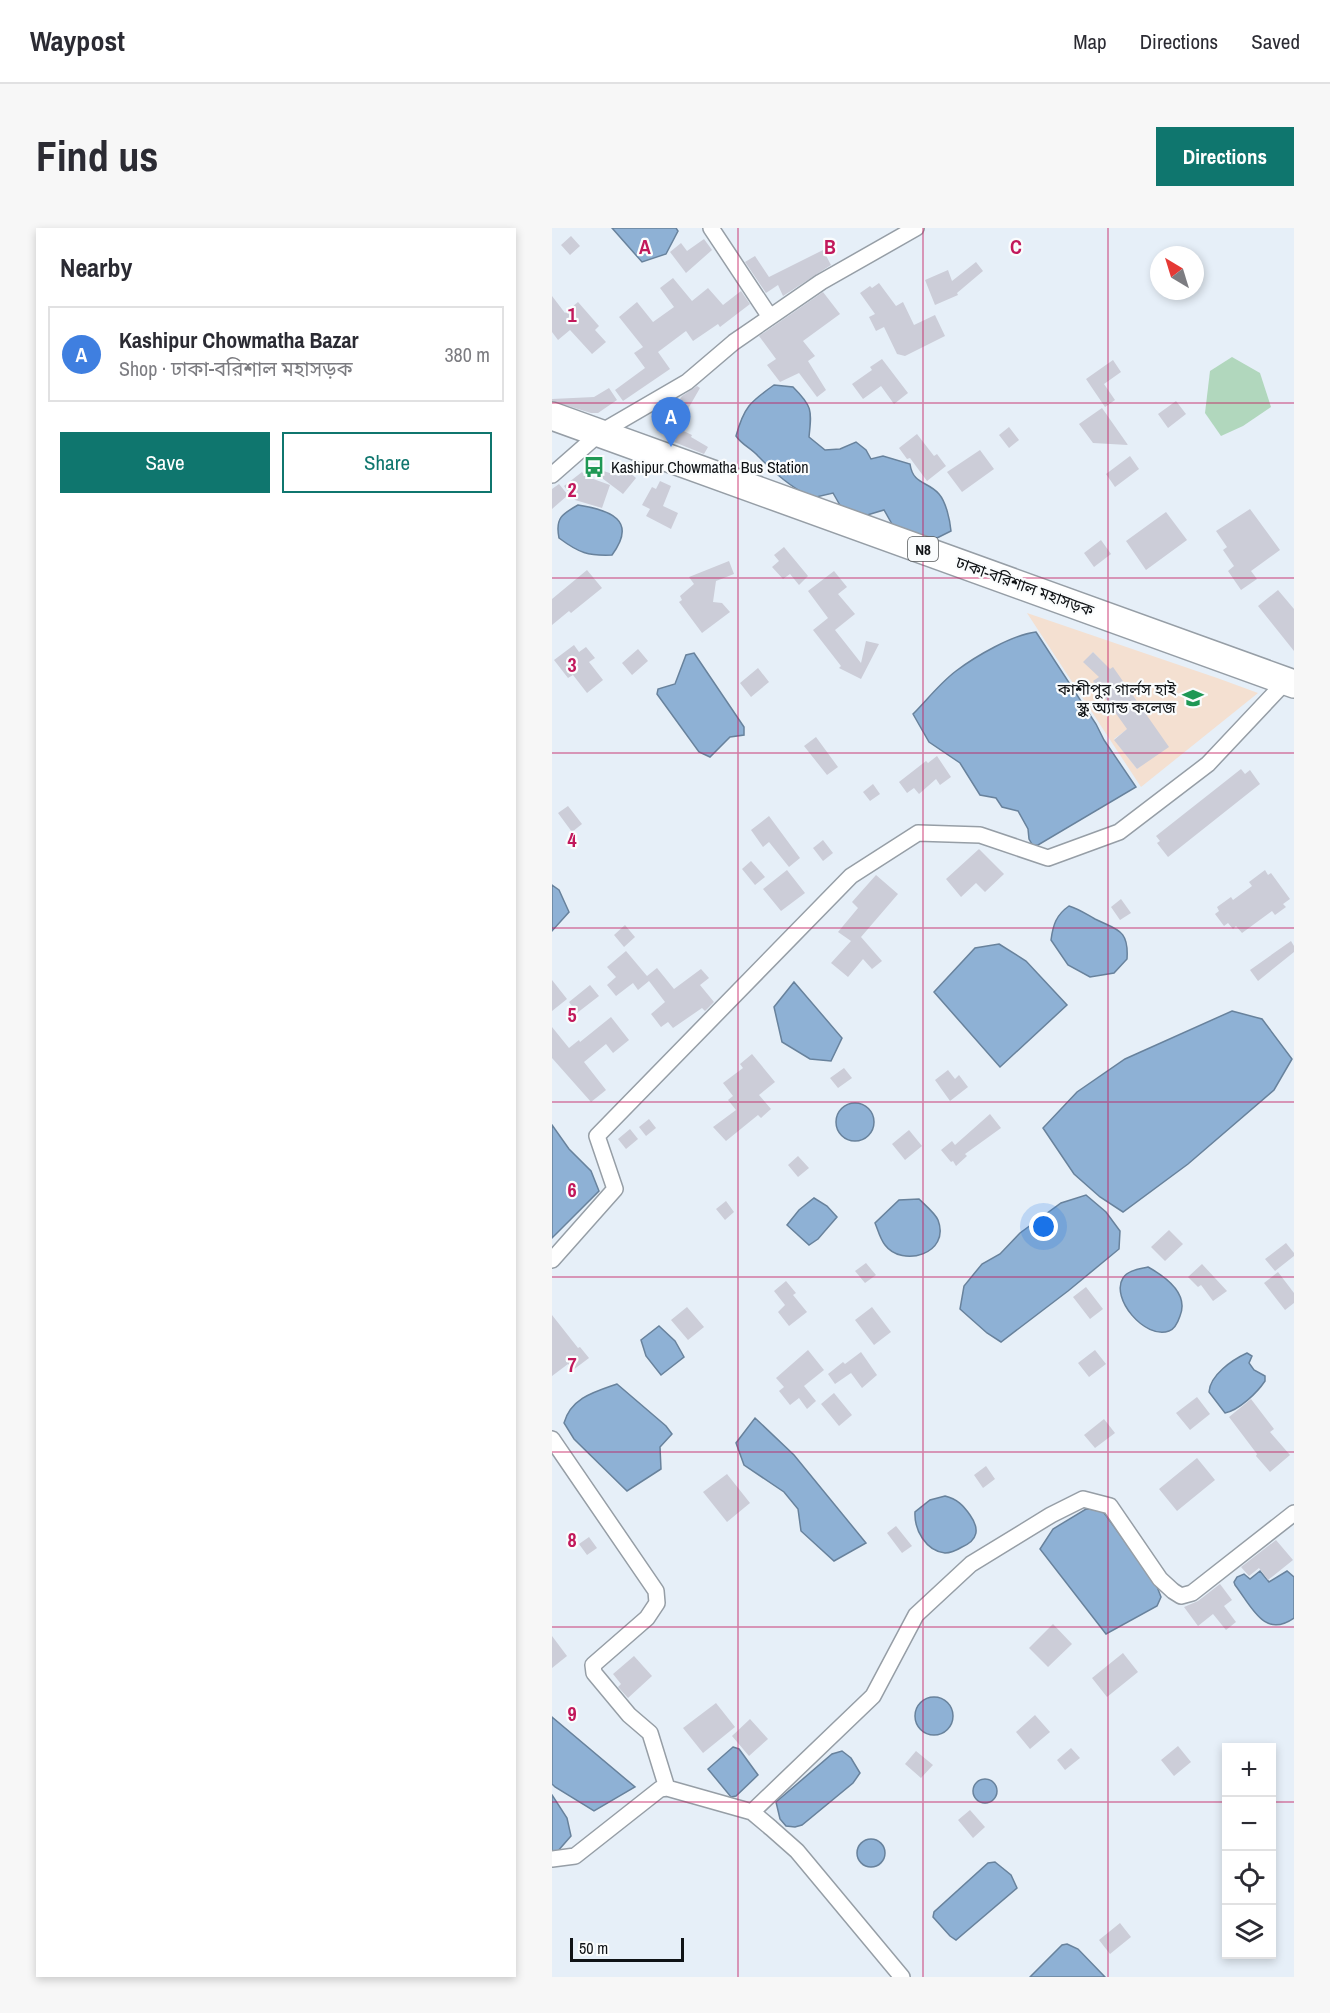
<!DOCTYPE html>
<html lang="en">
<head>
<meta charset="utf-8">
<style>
  body { margin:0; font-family:"Archivo Narrow","Noto Sans Bengali",sans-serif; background:#f7f7f7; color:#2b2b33 }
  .controls { position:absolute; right:18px; bottom:18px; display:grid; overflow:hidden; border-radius:0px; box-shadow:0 3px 9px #0003 }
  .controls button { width:54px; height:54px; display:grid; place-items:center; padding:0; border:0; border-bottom:2px solid #e1e1e2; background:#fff; color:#2b2b33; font:30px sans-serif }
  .compass { position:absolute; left:598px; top:18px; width:54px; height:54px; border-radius:50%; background:#fff; box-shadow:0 3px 9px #0003; rotate:322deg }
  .scale { position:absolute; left:18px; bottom:15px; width:114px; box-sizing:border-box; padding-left:6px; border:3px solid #101316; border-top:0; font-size:16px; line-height:21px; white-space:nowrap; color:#101316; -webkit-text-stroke:4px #fafcfd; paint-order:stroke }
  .you { position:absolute; left:492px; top:999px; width:21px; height:21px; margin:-15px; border:4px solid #fff; border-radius:50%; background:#1a73e8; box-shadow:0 0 0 9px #1a73e833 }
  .badge { display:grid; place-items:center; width:39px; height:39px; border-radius:50%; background:#0f766e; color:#fff; font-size:20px; font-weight:700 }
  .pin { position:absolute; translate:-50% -50px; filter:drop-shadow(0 2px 3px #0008) }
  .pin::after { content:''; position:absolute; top:32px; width:21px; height:18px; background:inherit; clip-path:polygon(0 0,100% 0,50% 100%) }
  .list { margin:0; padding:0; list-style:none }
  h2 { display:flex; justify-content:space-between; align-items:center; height:78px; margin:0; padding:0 24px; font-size:26px }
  h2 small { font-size:20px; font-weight:400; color:#7c7c81 }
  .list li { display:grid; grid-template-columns:39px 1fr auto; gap:18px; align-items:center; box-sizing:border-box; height:96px; margin:0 12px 12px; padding:0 12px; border:2px solid #e1e1e2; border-radius:0px }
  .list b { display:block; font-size:22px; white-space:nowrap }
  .list p { margin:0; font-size:20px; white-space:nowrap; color:#7c7c81 }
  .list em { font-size:20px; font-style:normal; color:#7c7c81 }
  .actions { display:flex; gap:12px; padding:18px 24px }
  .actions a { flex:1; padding:14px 0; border:2px solid #0f766e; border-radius:0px; text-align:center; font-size:21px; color:#0f766e }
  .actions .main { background:#0f766e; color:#fff }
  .icon { flex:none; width:33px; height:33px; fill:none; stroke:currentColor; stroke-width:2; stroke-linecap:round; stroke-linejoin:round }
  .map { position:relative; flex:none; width:742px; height:1749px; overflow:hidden; border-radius:0px }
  header { display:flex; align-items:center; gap:36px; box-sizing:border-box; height:84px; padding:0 30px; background:#fff; border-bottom:2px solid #e1e1e2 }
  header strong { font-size:28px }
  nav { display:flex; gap:33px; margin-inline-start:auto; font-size:21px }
  .intro { display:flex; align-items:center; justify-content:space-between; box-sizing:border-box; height:144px; padding:0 36px }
  h1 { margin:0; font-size:42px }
  .button { padding:15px 27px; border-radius:0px; background:#0f766e; color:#fff; font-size:21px; font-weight:700 }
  main { display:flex; gap:36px; padding:0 36px }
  aside { flex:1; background:#fff; border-radius:0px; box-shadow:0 3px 9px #0003 }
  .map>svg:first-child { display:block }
  .education { fill:#f4e0d1; fill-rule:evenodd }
  .green { fill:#b1d7bd }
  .water { fill:#8eb1d5; stroke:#68829c; stroke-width:1.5 }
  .building { fill:#cccdd8 }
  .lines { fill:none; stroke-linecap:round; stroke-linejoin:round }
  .street-casing { stroke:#969ea6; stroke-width:18 }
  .highway-casing { stroke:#969ea6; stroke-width:30 }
  .street { stroke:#fff; stroke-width:15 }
  .highway { stroke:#fff; stroke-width:27 }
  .grid { fill:none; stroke:#c2185b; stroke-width:1.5; stroke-opacity:0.55 }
  .labels { text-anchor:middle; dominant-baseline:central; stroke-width:4.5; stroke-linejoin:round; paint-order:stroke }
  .shield { fill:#fafcfd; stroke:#56595b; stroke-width:1.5 }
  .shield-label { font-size:15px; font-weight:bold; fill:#101316 }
  .poi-label { font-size:16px; fill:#101316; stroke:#fafcfd; text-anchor:start }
  .street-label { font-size:16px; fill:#101316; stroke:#fafcfd }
  .grid-label { font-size:20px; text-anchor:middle; font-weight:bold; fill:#c2185b; stroke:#fafcfd; stroke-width:4.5; stroke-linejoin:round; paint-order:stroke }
</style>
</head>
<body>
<header>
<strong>Waypost</strong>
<nav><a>Map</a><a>Directions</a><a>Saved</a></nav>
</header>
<div class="intro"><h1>Find us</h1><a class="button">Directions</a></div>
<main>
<aside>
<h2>Nearby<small></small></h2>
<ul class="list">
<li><span class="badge" style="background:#3f7fe0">A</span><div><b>Kashipur Chowmatha Bazar</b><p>Shop · ঢাকা-বরিশাল মহাসড়ক</p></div><em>380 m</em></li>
</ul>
<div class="actions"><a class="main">Save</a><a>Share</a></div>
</aside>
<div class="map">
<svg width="742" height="1749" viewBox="0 0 742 1749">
  <rect width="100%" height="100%" fill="#e6eff8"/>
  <path class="education" d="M 475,385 L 668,451 L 706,465 L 589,559 ZM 541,424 L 551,434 L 542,443 L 532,434 ZM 577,500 L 599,530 L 585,541 L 562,511 Z"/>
  <path class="green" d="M 680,129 L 708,145 L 719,179 L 691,198 L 669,208 L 653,185 L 658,143 Z"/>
  <path class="water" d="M 60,0 L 124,0 L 126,3 L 114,26 L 90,34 Z
    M 222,157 L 241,159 C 260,178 260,181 257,209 L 273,222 L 288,221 L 304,214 L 314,222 L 319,231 L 331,228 L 358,236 C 361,257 376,253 387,266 C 394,274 398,292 399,303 L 381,312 L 366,315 L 340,296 L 332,282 L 312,288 L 289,279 L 281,265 L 260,270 C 236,257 225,247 206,228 C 199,220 190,217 184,208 C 192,179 198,174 222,157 Z
    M 26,277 C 58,282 86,292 60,327 C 36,328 27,325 7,310 C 3,290 10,286 26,277 Z
    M 484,404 L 544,496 L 552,512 L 584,559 L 486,617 L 481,618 L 477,611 L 476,601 L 466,583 L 450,579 L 444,570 L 428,567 L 408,535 L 377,514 L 361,486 C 375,472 388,455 404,443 C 424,428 460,407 484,404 Z
    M 142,425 L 192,499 L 192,507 L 178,509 L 158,529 L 147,524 L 105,466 L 106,461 L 123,456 L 134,427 Z
    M 0,657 L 7,662 L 17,684 L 0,703 Z
    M 517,678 C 527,681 534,686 543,691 C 565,702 577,701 575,731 L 562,745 L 538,749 L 516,737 L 499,712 C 501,697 504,687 517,678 Z
    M 447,716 L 474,733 L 515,777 L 448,839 L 382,764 L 423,720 Z
    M 242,754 L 290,810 L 279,833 L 258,831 L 230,814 L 222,779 Z
    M 680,783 L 710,791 L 740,831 L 722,862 L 636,936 L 571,984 L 548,969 L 522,946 L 491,900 L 525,864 L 573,831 Z
    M284 894a19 19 0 1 1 38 0a19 19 0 1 1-38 0Z
    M 0,897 L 17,921 L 39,943 L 47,963 L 0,1010 Z
    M 534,967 L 554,984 L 568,1003 L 567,1021 L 516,1063 L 449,1114 L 435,1105 L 408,1081 L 412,1058 L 430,1036 L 448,1026 L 468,1005 L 509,975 Z
    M 262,970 L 275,978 L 285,989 L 266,1011 L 257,1017 L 235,997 L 247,982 Z
    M 367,971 C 373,977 383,985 386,992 C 399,1026 350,1040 333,1017 C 328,1011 326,1002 323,995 L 347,972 Z
    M 596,1039 C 614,1049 637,1066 628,1088 C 626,1094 623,1101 617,1103 C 593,1112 558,1070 571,1050 C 576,1042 588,1041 596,1039 Z
    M 107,1098 L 123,1113 L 132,1129 L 109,1147 L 94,1128 L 89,1112 Z
    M 695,1125 L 700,1128 L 697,1135 L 702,1142 L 713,1148 L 713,1153 C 705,1165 687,1182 673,1185 L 657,1164 C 658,1147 680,1132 695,1125 Z
    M 65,1156 L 114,1198 L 120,1206 L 108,1219 L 109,1241 L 75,1263 L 22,1211 L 12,1195 C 19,1170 42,1164 65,1156 Z
    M 203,1190 L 242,1227 L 314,1315 L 282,1333 L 249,1303 L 246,1281 L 232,1264 L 192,1237 L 184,1215 Z
    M 393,1268 C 405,1271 411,1277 418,1287 C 428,1301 426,1312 410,1319 C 405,1322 399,1325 393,1325 C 374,1323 362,1302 363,1284 L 378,1272 Z
    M 534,1281 L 550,1282 L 604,1356 L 609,1369 L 605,1378 L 554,1406 L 488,1321 L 501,1301 Z
    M 708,1343 L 717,1354 L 735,1343 L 742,1349 L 742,1390 C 712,1411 700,1379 683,1357 L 682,1354 L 685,1349 L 692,1346 L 698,1351 Z
    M363 1488a19 19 0 1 1 38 0a19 19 0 1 1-38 0Z
    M 0,1489 L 83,1559 L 42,1583 L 3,1559 L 0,1556 Z
    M 181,1519 L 187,1521 L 206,1547 L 184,1568 L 179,1569 L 156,1541 Z
    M 290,1523 L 299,1530 L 308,1545 L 301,1555 L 250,1597 L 243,1599 L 234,1598 L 228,1591 L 224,1574 L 280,1526 Z
    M421 1563a12 12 0 1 1 24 0a12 12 0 1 1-24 0Z
    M 0,1567 L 15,1590 L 19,1608 L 5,1624 L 0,1624 Z
    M305 1625a14 14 0 1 1 28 0a14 14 0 1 1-28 0Z
    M 443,1634 L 459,1647 L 465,1660 L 404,1712 L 398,1708 L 381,1689 L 382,1684 L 436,1635 Z
    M 515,1716 L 526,1721 L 553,1749 L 478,1749 L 510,1717 Z"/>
  <path class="building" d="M 19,8 L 28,18 L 18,27 L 9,17 Z
    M 152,11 L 160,22 L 134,45 L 118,24 L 129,15 L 135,23 Z
    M 271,22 L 279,37 L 231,68 L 226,57 L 214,65 L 193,34 L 203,28 L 217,49 Z
    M 424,34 L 431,43 L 405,65 L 406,67 L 383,77 L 373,52 L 396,42 L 400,53 Z
    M 121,50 L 140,73 L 156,60 L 171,77 L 189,63 L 198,76 L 168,99 L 166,96 L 141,113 L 134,103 L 106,124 L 118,141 L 71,173 L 63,162 L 93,140 L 82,125 L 91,119 L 67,89 L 85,74 L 101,94 L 122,79 L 108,60 Z
    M 327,55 L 344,78 L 351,74 L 362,97 L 383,87 L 393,108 L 353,128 L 345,126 L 332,99 L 324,103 L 317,89 L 323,86 L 308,65 L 318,58 L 320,60 Z
    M 271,64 L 288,86 L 251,113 L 263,128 L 256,133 L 274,162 L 265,169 L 247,145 L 228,154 L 215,137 L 224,131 L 207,108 Z
    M 0,68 L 13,85 L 26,74 L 47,98 L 43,102 L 54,114 L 40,126 L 18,102 L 6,112 L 0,104 Z
    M 330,131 L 356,165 L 342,176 L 329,158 L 311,171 L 300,156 L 320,142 L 318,139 Z
    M 561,132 L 569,144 L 552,156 L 563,172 L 553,179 L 534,151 Z
    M 145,158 L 148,160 L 125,200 L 140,207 L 139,209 L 156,219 L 152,226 L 122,214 L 124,211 L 104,199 L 122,175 L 125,176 L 130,168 Z
    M 57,160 L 65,172 L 46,185 L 39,185 L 0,173 L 0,171 L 42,169 Z
    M 624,173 L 634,186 L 616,200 L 606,186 Z
    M 550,180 L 576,217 L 541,215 L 527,196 Z
    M 457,199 L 467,212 L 457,220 L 447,207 Z
    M 365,206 L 382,228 L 385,226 L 394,238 L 375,253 L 358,230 L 355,231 L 347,220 Z
    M 428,222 L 442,241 L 410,264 L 395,244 Z
    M 578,228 L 587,241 L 563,259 L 554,246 Z
    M 39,239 L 67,248 L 73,241 L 84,250 L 71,266 L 38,241 Z
    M 30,244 L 33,248 L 58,257 L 50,280 L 23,272 L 12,258 Z
    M 108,253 L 119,258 L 111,278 L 126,285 L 119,301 L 94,288 L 98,281 L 90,277 L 100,259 L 104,261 Z
    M 7,256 L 16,267 L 0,281 L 0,261 Z
    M 698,281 L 728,322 L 699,343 L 705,351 L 689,362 L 676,343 L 682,338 L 671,322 L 675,319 L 664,303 Z
    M 614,284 L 635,312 L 594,342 L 574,313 Z
    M 549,312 L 559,326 L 542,339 L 532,325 Z
    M 232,319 L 256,348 L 247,357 L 238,346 L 231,351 L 220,339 L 227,333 L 222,327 Z
    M 177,333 L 182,346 L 164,353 L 161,374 L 170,375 L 178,384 L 150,405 L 127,374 L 130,372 L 128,368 L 142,356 L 137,349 Z
    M 35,342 L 50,360 L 19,385 L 17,383 L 0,397 L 0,371 Z
    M 282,343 L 295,359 L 286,366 L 303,386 L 283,402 L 309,435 L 314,413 L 327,416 L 309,451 L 287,440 L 289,438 L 261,402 L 276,390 L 256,363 Z
    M 726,362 L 742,381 L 742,423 L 706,378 Z
    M 22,417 L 27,424 L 34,419 L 43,430 L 37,434 L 51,452 L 35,465 L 21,447 L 16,450 L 2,432 Z
    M 86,421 L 96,433 L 80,447 L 70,435 Z
    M 541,424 L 558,441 L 561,439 L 617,519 L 585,541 L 562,512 L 575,501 L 541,453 L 547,449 L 531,434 Z
    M 206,440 L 217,454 L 199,469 L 188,455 Z
    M 264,509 L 286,539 L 275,547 L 252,518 Z
    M 385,528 L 399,549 L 388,557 L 384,551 L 367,566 L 362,560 L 355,565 L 347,554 L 374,533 L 376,535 Z
    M 689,541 L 693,546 L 698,542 L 708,556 L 616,629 L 605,615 L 608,613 L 604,608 Z
    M 321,556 L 328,566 L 318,573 L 311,564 Z
    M 16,578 L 30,596 L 20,604 L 6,585 Z
    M 217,588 L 248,630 L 237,639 L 217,614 L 211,619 L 199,602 Z
    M 271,612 L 281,625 L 271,633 L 261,620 Z
    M 427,621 L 452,646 L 433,664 L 424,655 L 409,669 L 394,651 Z
    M 199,633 L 213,649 L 203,657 L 190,641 Z
    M 235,642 L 253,665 L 229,683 L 211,661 Z
    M 713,642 L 716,647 L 719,645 L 738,671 L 731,676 L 734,679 L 723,687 L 720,683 L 690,705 L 684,698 L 681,701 L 676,695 L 672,698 L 663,686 L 667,683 L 665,679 L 679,669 L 681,672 L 700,658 L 697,654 Z
    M 324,647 L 346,666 L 309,709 L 330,733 L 320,741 L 311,731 L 296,749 L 279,735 L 299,713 L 286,704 L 306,680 L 300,674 Z
    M 569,671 L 579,685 L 568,692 L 559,679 Z
    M 73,697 L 83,709 L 72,719 L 62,707 Z
    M 739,713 L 742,718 L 742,724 L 706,753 L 698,742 Z
    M 74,723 L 95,748 L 105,740 L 122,761 L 149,741 L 157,750 L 148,757 L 162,774 L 153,783 L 150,780 L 121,800 L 116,794 L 109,799 L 99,786 L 113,774 L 97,753 L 86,762 L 81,755 L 64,768 L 55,757 L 64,749 L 55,739 Z
    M 0,752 L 15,771 L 0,783 Z
    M 38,757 L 47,768 L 25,785 L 17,774 Z
    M 59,789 L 77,812 L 61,825 L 54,816 L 32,834 L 54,862 L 39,874 L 0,830 L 0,799 L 17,820 L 27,812 L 28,814 Z
    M 200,826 L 223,854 L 207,867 L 219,881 L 209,890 L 206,887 L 174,913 L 161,899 L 184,882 L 176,872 L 181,868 L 171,855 L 191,840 L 188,836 Z
    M 292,840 L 300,850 L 286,860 L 278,850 Z
    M 396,842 L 403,851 L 407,847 L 416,859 L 398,873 L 383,852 Z
    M 438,886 L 449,900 L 413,926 L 415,928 L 404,938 L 401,933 L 399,934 L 389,922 L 400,913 L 403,917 Z
    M 97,891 L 104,900 L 94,908 L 87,899 Z
    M 78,901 L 86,911 L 74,921 L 66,911 Z
    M 357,902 L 370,918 L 353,932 L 340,916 Z
    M 246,928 L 257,940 L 246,949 L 236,937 Z
    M 174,973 L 182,984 L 173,992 L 164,981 Z
    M 617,1002 L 631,1016 L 613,1033 L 599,1019 Z
    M 734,1015 L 742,1025 L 742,1028 L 723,1043 L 713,1031 Z
    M 314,1035 L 324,1047 L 313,1055 L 303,1043 Z
    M 650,1036 L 675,1063 L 661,1073 L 649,1057 L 646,1059 L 636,1049 Z
    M 726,1044 L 742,1065 L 742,1075 L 733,1082 L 712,1055 Z
    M 234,1053 L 244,1065 L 241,1067 L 255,1084 L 237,1098 L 226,1084 L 233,1077 L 222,1063 Z
    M 534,1059 L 551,1081 L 538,1091 L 521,1069 Z
    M 135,1079 L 152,1099 L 136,1112 L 119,1092 Z
    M 320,1079 L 339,1104 L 322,1117 L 303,1092 Z
    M 0,1087 L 26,1120 L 28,1119 L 37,1130 L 21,1142 L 16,1136 L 0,1148 Z
    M 256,1122 L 272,1142 L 252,1158 L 264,1173 L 255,1181 L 247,1170 L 238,1177 L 227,1163 L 232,1159 L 224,1150 Z
    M 543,1122 L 554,1136 L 537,1149 L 526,1135 Z
    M 309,1124 L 325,1147 L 310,1160 L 299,1145 L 283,1156 L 276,1146 L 291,1134 L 293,1136 Z
    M 282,1165 L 300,1187 L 287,1198 L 269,1176 Z
    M 645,1169 L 658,1186 L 638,1202 L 624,1185 Z
    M 699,1171 L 722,1201 L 718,1204 L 738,1227 L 718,1244 L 704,1228 L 705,1226 L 677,1189 Z
    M 552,1191 L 563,1205 L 543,1220 L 532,1207 Z
    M 645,1230 L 663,1252 L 625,1283 L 607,1261 Z
    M 434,1238 L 443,1251 L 431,1260 L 422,1247 Z
    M 175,1246 L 198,1275 L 175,1294 L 151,1264 Z
    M 344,1298 L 360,1318 L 350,1325 L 335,1305 Z
    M 37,1309 L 45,1320 L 35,1327 L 27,1316 Z
    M 724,1312 L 741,1332 L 716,1352 L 707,1340 L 697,1348 L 689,1339 Z
    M 668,1356 L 680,1372 L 672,1378 L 684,1394 L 674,1402 L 661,1386 L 646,1398 L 632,1379 L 646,1373 Z
    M 501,1396 L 520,1416 L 496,1439 L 477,1420 Z
    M 0,1408 L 15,1428 L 0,1440 Z
    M 571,1425 L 586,1444 L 555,1469 L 540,1450 Z
    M 82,1428 L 100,1448 L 76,1470 L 66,1459 L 69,1456 L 61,1446 Z
    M 164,1475 L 183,1499 L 151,1525 L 131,1500 Z
    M 483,1487 L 498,1504 L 478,1521 L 464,1504 Z
    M 198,1491 L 216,1511 L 197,1528 L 180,1508 Z
    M 626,1518 L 639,1534 L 622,1548 L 609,1532 Z
    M 519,1520 L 528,1530 L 513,1542 L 505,1532 Z
    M 364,1523 L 381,1537 L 369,1550 L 353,1536 Z
    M 418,1582 L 433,1599 L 421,1610 L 406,1592 Z
    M 568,1695 L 579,1709 L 558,1726 L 547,1712 Z"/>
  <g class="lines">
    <defs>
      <path id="street" d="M 159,0 L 218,89
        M 0,247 L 49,204 L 135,154 L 182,114 L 269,54 L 364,0
        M 0,1032 L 63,961 L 45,908 L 299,648 L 366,605 L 428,607 L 496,630 L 567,604 L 656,536 L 737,450
        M 0,1211 L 104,1363 L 105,1375 L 95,1390 L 41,1437 L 42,1445 L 77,1487 L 98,1505 L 115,1560 L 108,1561 L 23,1628 L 0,1631
        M 115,1560 L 200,1584 L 219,1600 L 245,1623 L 350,1749
        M 200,1584 L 321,1468 L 364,1387 L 419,1336 L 499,1287 L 531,1271 L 558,1278 L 608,1351 L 621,1363 L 629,1368 L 640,1365 L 742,1285"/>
      <path id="highway" d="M 0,188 L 742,456"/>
    </defs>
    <use href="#street" class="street-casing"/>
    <use href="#highway" class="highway-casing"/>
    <use href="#street" class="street"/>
    <use href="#highway" class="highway"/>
  </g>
  <path class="grid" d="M 186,0 L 186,1749M 371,0 L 371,1749M 556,0 L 556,1749M 0,175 L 742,175M 0,350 L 742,350M 0,525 L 742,525M 0,700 L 742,700M 0,874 L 742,874M 0,1049 L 742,1049M 0,1224 L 742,1224M 0,1399 L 742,1399M 0,1574 L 674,1574M 720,1574 L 742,1574"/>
  <defs>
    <symbol id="bus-bare" viewBox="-9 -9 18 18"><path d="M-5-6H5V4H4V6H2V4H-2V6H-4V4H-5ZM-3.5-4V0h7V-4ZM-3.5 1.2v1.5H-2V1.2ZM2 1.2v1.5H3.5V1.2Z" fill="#1e9855" stroke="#fafcfd" stroke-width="2.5" paint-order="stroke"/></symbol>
    <symbol id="school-bare" viewBox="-9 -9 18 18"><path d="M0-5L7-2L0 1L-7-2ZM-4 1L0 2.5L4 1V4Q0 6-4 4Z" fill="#1e9855" stroke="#fafcfd" stroke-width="2.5" paint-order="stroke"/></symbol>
  </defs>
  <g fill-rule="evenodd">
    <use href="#bus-bare" x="27" y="224" width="30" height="30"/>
    <use href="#school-bare" x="626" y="455" width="30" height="30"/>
  </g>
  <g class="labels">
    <rect class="shield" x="356" y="309" width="30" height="24" rx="4.5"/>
    <g class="shield-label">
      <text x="371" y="321">N8</text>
    </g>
    <g class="poi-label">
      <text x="59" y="239">Kashipur Chowmatha Bus Station</text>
      <text x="624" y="461" text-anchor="end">কাশীপুর গার্লস হাই<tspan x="624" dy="18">স্কুল অ্যান্ড কলেজ</tspan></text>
    </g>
    <g class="street-label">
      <text transform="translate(473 358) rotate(20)">ঢাকা-বরিশাল মহাসড়ক</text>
    </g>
  </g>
  <g class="grid-label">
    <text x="93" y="26">A</text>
    <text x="278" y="26">B</text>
    <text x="464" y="26">C</text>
    <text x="20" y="94">1</text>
    <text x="20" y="269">2</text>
    <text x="20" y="444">3</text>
    <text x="20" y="619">4</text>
    <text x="20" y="794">5</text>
    <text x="20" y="969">6</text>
    <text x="20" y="1144">7</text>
    <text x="20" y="1319">8</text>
    <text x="20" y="1493">9</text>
  </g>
</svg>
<div class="controls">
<button>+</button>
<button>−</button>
<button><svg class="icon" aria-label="locate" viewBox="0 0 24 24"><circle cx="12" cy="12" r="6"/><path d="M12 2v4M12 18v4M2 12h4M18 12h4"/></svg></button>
<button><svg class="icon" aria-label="layers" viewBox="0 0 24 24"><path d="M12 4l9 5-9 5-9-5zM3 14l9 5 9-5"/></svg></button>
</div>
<svg class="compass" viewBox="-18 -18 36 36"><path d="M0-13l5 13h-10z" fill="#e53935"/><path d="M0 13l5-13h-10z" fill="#7c7c81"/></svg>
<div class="scale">50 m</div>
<div class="you"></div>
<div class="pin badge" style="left:119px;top:219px;background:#3f7fe0">A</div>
</div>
</main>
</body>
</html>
